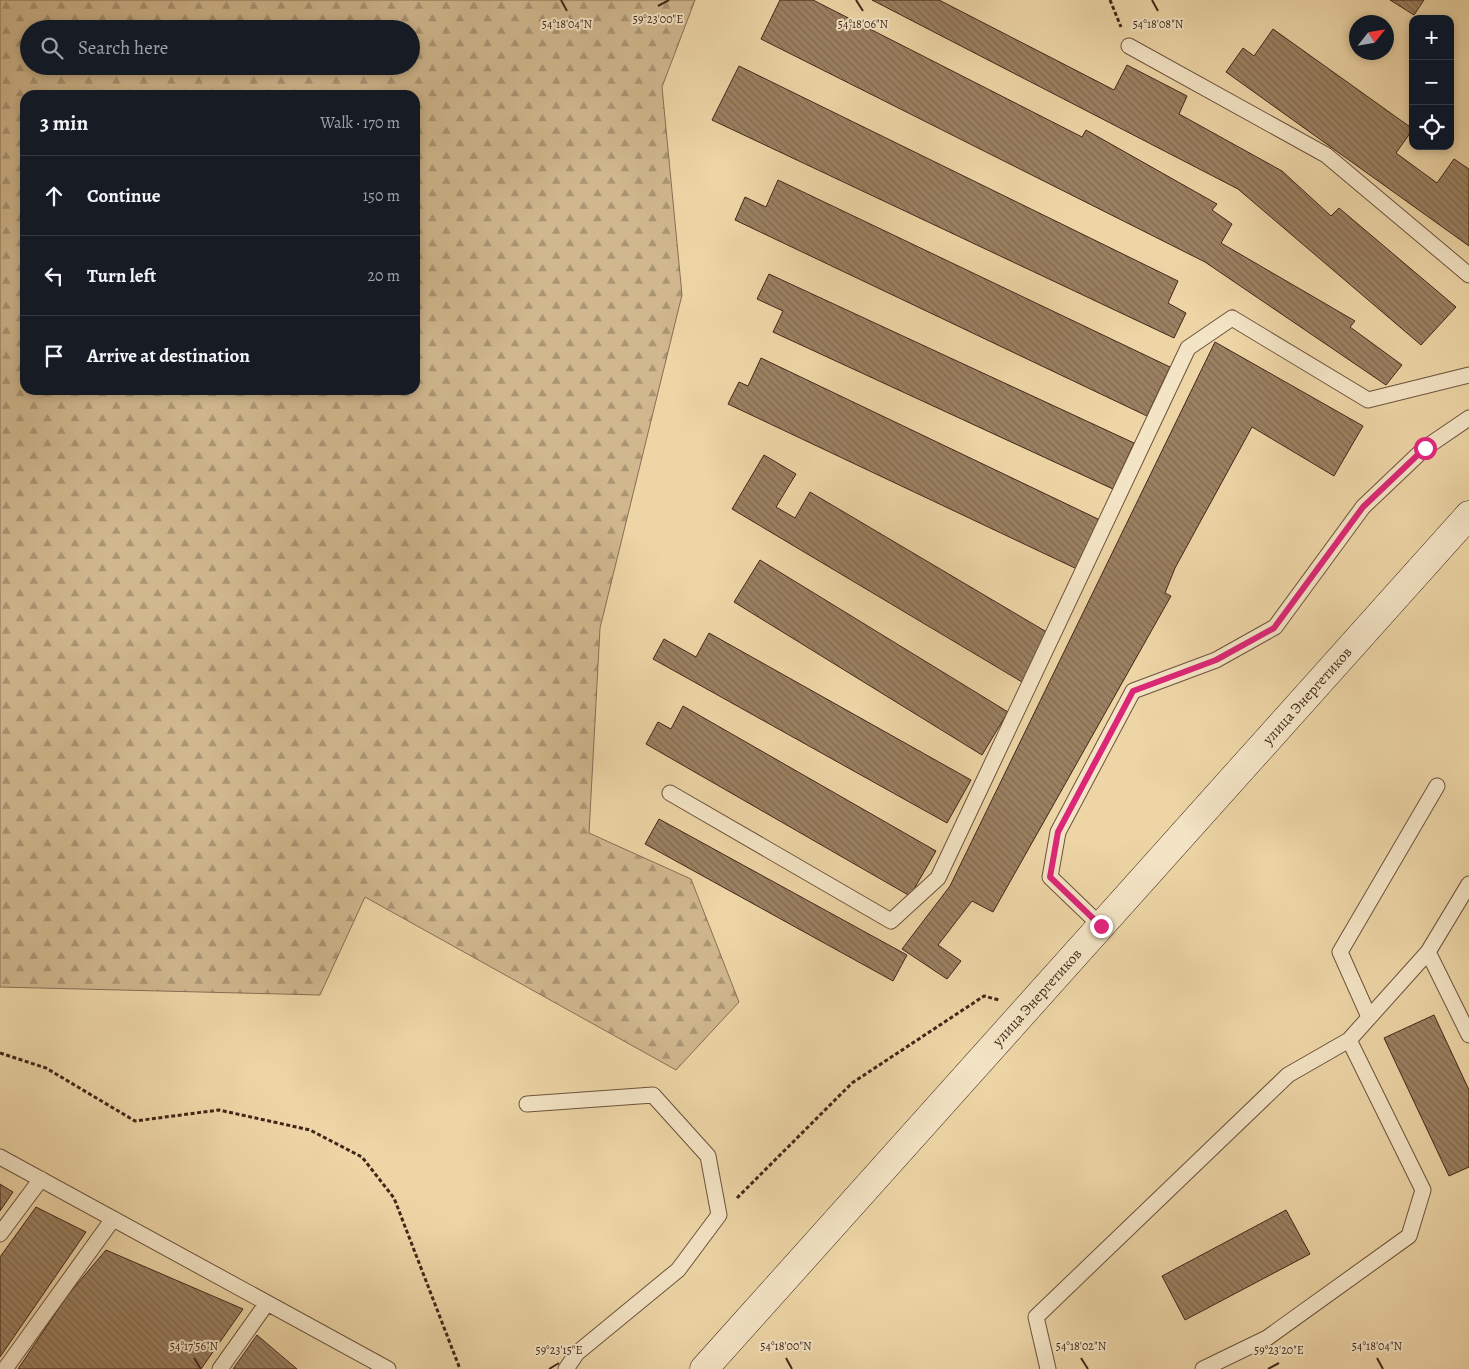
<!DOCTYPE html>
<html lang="en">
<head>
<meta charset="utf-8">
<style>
  body { margin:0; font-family:Alegreya,serif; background:#20242c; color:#f1f3f6 }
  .controls { position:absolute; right:15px; top:15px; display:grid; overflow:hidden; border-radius:10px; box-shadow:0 2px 8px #0003 }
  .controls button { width:45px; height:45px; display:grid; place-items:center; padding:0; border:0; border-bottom:1px solid #363941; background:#171b24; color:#f1f3f6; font:25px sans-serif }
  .compass { position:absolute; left:1349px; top:15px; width:45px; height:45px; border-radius:50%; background:#171b24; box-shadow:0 2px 8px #0003; rotate:59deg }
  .stop { position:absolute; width:15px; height:15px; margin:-11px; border:4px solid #db2777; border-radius:50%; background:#fff }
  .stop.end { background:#db2777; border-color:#fff; box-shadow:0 1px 5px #0008 }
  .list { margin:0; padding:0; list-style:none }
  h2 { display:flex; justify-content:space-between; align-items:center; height:65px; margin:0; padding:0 20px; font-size:21px }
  h2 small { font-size:16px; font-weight:400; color:#9ea1a6 }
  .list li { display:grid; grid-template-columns:32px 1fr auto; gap:15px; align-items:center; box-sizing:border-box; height:80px; padding:0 20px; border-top:1px solid #363941 }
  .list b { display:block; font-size:19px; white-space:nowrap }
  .list em { font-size:16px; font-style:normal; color:#9ea1a6 }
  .icon { flex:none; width:28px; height:28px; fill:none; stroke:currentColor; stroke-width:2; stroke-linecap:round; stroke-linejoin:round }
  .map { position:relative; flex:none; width:1469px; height:1369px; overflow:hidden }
  .search { position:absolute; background:#171b24; box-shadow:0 2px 8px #0003; left:20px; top:20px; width:400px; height:55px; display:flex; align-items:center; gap:12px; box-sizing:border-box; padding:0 18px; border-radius:28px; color:#9ea1a6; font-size:19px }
  .panel { position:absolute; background:#171b24; box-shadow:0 2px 8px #0003; left:20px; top:90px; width:400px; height:305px; border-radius:15px }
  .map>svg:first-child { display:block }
  .forest { fill:url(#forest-firs); stroke:#896e54; fill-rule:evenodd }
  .building { fill:url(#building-back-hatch); stroke:#422619 }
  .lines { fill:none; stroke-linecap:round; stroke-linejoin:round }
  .lane-casing { stroke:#6d523c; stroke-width:17 }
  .secondary-casing { stroke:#422619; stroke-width:29 }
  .path { stroke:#422619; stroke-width:3; stroke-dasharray:4 2.5; stroke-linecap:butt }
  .lane { stroke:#f3e4c5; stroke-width:15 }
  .secondary { stroke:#f3e4c5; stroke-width:28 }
  .route { stroke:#db2777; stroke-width:6 }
  .ticks { fill:none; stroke:#422619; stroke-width:2 }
  .labels { text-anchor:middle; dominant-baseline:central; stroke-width:4; stroke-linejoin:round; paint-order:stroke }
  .street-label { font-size:15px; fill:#422619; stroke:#f3e4c5 }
  .ticks-label { font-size:12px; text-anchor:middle; fill:#422619; stroke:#f3e4c5; stroke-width:4; stroke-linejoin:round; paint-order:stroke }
</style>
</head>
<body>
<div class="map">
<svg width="1469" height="1369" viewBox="0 0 1469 1369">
  <defs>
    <pattern id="forest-firs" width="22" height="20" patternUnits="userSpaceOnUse" patternTransform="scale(1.25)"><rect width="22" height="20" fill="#d0b78e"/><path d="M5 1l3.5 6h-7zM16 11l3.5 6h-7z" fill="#aa9573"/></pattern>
    <pattern id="building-back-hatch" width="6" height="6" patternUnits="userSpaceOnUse" patternTransform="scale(1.25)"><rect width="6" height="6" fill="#9b8162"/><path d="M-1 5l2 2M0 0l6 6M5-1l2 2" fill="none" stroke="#806950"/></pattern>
  </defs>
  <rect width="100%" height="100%" fill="#edd5a6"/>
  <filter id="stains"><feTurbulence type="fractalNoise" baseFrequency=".004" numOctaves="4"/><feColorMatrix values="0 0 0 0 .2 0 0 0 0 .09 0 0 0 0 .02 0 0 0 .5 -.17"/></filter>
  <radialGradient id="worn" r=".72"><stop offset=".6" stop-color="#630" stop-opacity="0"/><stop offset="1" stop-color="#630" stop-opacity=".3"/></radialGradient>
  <path class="forest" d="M 0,0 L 695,0 L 662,87 L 682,295 L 600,628 L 589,833 L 691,879 L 739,1002 L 676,1070 L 365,897 L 320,995 L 0,987 ZM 29,29 L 411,29 L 411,66 L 29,66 ZM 25,95 L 415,95 L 415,390 L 25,390 Z"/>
  <path class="building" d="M 780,0 L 813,0 L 1082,137 L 1086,130 L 1217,204 L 1212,210 L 1232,224 L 1221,243 L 1355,321 L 1350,327 L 1402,365 L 1386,385 L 1205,262 L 761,39 Z
    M 872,0 L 939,0 L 1114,90 L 1127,65 L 1187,96 L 1179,114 L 1282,171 L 1331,216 L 1339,208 L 1456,307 L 1421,345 L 1238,189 Z
    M 1390,0 L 1424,0 L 1414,15 Z
    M 1273,29 L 1413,129 L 1396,153 L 1437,183 L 1454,159 L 1469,169 L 1469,246 L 1226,72 L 1243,48 L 1254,56 Z
    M 739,66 L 1178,281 L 1168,303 L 1186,313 L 1174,338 L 712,120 Z
    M 778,180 L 1170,367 L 1147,416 L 735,220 L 745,197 L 766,207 Z
    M 769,274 L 1134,443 L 1113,489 L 773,332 L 783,311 L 757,299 Z
    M 1215,342 L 1363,426 L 1334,476 L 1252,427 L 1175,568 L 1165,593 L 1171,596 L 993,912 L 972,901 L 938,945 L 961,961 L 947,979 L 902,949 L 950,886 Z
    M 761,358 L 1100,520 L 1077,569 L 728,404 L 739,382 L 748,386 Z
    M 764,455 L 796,474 L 776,507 L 795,518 L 810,492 L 1050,634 L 1022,682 L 732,509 Z
    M 760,560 L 1008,712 L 982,755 L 734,602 Z
    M 709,633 L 971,780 L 947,823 L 653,659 L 664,639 L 696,657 Z
    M 683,706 L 936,851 L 910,896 L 646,744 L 658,722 L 671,729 Z
    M 659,819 L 907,955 L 893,981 L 645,844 Z
    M 1434,1015 L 1469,1090 L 1469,1167 L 1449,1176 L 1384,1038 Z
    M 0,1184 L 13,1192 L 0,1211 Z
    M 36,1207 L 86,1232 L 0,1357 L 0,1257 Z
    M 1286,1210 L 1310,1254 L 1185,1320 L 1162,1276 Z
    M 106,1250 L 243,1309 L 201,1369 L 18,1369 L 67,1296 Z
    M 257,1335 L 297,1369 L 233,1369 Z"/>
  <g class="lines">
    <defs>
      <path id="lane" d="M 1129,46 L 1326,155 L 1469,275
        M 670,793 L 891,921 L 938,878 L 1188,348 L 1232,318 L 1368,400 L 1469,375
        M 1469,884 L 1428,952 L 1469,1035
        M 1101,926 L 1050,877 L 1058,832 L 1133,691 L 1216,660 L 1275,627 L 1363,507 L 1425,448 L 1469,418
        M 1369,1017 L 1340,952 L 1437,786
        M 527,1104 L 653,1095 L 708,1156 L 719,1215 L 678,1270 L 577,1353 L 566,1369
        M 0,1157 L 388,1369
        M 0,1234 L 41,1179
        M 5,1369 L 113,1219
        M 220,1369 L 267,1303
        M 1048,1369 L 1036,1317 L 1288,1075 L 1349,1040 L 1428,952
        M 1203,1369 L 1267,1338 L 1409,1236 L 1423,1190 L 1349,1040"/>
      <g id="secondary">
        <path id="s1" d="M 704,1369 L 1469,515"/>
      </g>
    </defs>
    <use href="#lane" class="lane-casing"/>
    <use href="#secondary" class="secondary-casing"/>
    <path class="path" d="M 1110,0 L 1121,27
      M 0,1053 L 46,1068 L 135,1121 L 219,1110 L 310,1130 L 362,1157 L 394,1198 L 460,1369
      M 737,1198 L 852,1083 L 984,996 L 999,1000"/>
    <use href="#lane" class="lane"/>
    <use href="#secondary" class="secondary"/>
  </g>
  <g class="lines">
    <path class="route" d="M 1101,926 L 1050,877 L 1058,832 L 1133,691 L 1216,660 L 1274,628 L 1363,507 L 1425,448"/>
  </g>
  <path class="ticks" d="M 561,0 L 567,11M 856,0 L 863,11M 1152,0 L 1158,11M 658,6 L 669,0M 194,1358 L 201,1369M 786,1358 L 792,1369M 1081,1358 L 1088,1369M 1377,1358 L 1383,1369M 549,1369 L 559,1363M 1268,1369 L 1279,1363"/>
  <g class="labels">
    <g class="street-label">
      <text stroke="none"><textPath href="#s1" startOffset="904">улица Энергетиков</textPath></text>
      <text stroke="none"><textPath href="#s1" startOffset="499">улица Энергетиков</textPath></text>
    </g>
  </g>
  <g class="ticks-label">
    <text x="658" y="23">59°23'00"E</text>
    <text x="567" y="28">54°18'04"N</text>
    <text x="863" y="28">54°18'06"N</text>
    <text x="1158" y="28">54°18'08"N</text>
    <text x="194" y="1350">54°17'56"N</text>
    <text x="786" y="1350">54°18'00"N</text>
    <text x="1081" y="1350">54°18'02"N</text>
    <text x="1377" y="1350">54°18'04"N</text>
    <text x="559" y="1354">59°23'15"E</text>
    <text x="1279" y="1354">59°23'20"E</text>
  </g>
  <rect width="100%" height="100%" filter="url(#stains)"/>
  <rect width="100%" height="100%" fill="url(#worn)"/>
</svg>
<div class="controls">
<button>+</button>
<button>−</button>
<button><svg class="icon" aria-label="locate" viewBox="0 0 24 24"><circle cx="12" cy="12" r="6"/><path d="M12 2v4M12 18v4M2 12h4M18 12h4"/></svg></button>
</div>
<svg class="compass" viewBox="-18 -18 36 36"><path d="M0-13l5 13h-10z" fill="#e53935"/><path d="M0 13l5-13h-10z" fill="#9ea1a6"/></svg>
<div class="stop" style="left:1425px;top:448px"></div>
<div class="stop end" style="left:1101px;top:926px"></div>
<div class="search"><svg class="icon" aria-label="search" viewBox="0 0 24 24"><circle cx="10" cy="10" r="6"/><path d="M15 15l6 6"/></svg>Search here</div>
<section class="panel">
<h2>3 min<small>Walk · 170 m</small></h2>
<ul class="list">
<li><svg class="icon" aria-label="ahead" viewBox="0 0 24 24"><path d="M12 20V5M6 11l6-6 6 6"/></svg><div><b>Continue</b></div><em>150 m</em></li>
<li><svg class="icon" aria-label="left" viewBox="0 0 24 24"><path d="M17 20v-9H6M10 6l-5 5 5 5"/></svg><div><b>Turn left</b></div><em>20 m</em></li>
<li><svg class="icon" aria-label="arrive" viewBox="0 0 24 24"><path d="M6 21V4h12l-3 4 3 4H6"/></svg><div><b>Arrive at destination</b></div></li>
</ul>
</section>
</div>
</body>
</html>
